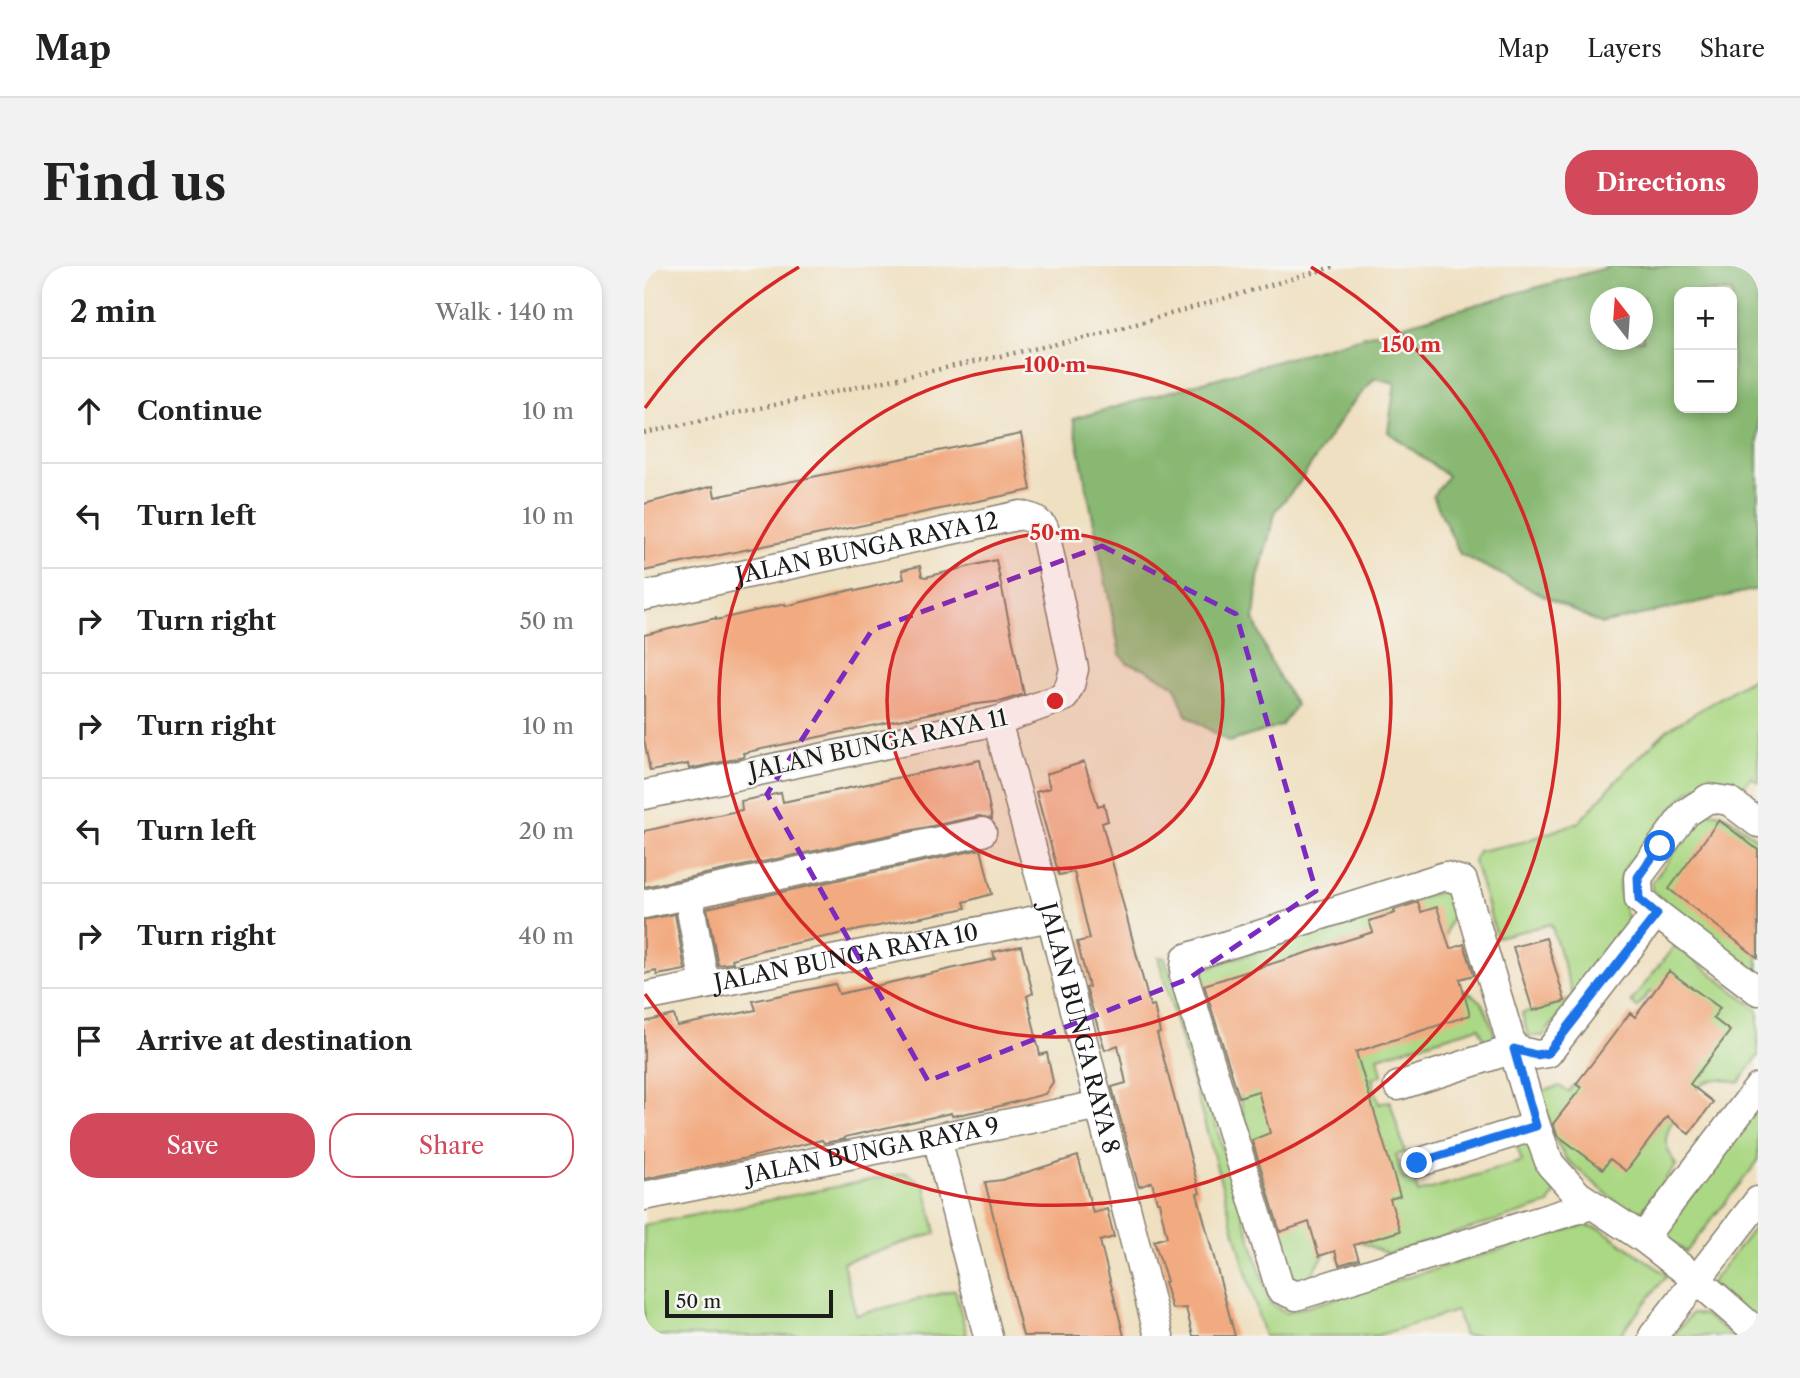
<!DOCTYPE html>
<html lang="en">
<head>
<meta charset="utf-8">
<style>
  body { margin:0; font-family:"Libre Caslon Text",serif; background:#f2f2f2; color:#222 }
  .controls { position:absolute; right:21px; top:21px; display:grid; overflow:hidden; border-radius:14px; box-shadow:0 4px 10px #0003 }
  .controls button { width:63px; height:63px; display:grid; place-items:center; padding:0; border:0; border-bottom:2px solid #e0e0e0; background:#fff; color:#222; font:35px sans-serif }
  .compass { position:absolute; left:946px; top:21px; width:63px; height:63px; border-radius:50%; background:#fff; box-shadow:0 4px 10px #0003; rotate:343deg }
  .scale { position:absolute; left:21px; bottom:18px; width:168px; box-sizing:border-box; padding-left:7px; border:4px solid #1c1c1c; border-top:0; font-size:19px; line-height:24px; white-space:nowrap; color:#1c1c1c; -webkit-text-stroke:5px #f6f6f2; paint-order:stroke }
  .stop { position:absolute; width:21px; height:21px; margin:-16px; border:5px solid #1a73e8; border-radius:50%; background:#fff }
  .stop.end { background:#1a73e8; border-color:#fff; box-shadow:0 2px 7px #0008 }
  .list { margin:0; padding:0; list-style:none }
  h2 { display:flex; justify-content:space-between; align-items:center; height:91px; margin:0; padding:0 28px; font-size:30px }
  h2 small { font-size:23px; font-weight:400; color:#767676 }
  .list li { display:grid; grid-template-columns:46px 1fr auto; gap:21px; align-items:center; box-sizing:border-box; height:105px; padding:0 28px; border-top:2px solid #e0e0e0 }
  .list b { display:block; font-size:26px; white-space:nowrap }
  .list em { font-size:23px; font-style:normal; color:#767676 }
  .actions { display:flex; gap:14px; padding:21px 28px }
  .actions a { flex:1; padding:16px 0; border:2px solid #d1495b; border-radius:28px; text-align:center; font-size:24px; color:#d1495b }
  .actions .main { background:#d1495b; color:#fff }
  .icon { flex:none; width:38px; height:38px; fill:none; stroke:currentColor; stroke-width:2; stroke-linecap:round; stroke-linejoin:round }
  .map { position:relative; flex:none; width:1114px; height:1070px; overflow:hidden; border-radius:28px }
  header { display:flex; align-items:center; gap:42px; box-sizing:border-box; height:98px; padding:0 35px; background:#fff; border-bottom:2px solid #e0e0e0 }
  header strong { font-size:33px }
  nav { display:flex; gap:38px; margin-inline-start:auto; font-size:24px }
  .intro { display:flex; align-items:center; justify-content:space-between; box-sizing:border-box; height:168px; padding:0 42px }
  h1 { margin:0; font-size:49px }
  .button { padding:18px 32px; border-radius:28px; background:#d1495b; color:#fff; font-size:24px; font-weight:700 }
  main { display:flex; gap:42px; padding:0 42px }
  aside { flex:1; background:#fff; border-radius:28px; box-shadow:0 4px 10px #0003 }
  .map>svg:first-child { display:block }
  .green { fill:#abd884; stroke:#647a50; stroke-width:2 }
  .forest { fill:#88b872; stroke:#526a47; stroke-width:2; fill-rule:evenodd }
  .building { fill:#f2ab81 }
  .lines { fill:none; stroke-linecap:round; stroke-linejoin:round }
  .minor-casing { stroke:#867e6e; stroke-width:31 }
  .path { stroke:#867e6e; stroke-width:4.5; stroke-dasharray:2 5; stroke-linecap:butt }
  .minor { stroke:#fff; stroke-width:28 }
  .route { stroke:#1a73e8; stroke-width:9 }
  .marked { fill:none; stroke:#7b2cbf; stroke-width:5; stroke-dasharray:14 9; stroke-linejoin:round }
  .ring { fill:none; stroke:#d62828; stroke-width:3.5 }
  .labels { text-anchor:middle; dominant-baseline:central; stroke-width:5; stroke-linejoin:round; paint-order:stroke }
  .street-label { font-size:23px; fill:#1c1c1c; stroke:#f6f6f2 }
  .centre { fill:#d62828; stroke:#f6f6f2; stroke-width:3.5 }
  .ring-label { font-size:21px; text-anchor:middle; font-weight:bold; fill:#d62828; stroke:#f6f6f2; stroke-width:5; stroke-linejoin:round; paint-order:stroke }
</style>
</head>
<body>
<header>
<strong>Map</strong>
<nav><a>Map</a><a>Layers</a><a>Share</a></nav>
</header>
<div class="intro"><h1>Find us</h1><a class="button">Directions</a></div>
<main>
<aside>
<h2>2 min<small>Walk · 140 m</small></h2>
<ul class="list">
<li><svg class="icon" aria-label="ahead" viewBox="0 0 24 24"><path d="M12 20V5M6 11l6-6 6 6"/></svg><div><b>Continue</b></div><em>10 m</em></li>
<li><svg class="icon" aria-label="left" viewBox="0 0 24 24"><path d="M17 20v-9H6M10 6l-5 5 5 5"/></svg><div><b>Turn left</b></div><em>10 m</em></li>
<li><svg class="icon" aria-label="right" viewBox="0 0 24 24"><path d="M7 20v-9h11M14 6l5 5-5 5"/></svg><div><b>Turn right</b></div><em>50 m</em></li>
<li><svg class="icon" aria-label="right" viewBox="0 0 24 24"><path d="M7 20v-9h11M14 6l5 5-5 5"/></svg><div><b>Turn right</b></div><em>10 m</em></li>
<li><svg class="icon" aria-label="left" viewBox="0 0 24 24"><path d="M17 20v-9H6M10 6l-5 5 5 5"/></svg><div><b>Turn left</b></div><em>20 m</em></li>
<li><svg class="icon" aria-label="right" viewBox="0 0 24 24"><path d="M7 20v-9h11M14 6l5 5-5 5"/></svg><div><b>Turn right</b></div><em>40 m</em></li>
<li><svg class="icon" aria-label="arrive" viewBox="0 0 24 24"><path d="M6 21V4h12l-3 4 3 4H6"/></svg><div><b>Arrive at destination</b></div></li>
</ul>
<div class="actions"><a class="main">Save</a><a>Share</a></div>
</aside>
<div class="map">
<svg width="1114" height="1070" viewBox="0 0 1114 1070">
  <rect width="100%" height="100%" fill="#f6f6f2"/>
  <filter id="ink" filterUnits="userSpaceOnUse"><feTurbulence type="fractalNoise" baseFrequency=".0143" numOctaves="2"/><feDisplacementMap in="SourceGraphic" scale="14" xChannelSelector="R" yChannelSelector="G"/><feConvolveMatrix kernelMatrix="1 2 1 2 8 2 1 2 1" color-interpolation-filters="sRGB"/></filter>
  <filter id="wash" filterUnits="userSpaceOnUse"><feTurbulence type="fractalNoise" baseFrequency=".00686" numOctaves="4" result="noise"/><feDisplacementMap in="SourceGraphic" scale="28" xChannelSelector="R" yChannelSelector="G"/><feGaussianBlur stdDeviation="1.57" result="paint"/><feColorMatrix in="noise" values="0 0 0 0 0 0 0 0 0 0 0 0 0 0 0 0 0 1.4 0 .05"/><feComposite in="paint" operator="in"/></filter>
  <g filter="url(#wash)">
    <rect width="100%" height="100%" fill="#efe0c1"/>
    <path class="green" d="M 1109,412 L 1114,412 L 1114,516 L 1107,511 L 1095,526 C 1054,498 1030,541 1007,569 C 996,583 978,601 975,619 C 974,632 983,647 985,660 L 899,770 L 884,770 L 878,747 L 926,734 L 929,729 L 927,723 L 907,658 L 853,671 L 830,596 L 834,585 L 879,576 L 935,556 L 982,504 L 1023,464 Z
      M 1064,546 C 1085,546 1098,562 1114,574 L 1114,712 L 1008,625 L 1008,616 L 1012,611 L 1059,548 Z
      M 798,625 L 803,627 C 818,642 802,657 801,674 C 801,685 812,710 816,723 C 843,733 843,746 851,771 L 850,774 L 842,777 L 835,761 L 734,791 L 738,809 L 728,813 L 735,838 L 746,835 L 761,886 L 752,889 L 759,913 L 770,913 L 774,927 L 878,895 L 872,877 L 885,876 L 911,927 L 905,938 L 744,988 L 714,975 L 682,986 L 665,1012 L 650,1016 L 602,861 L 595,828 L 557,704 Z
      M 1031,679 L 1114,744 L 1114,790 L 1095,817 C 1085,815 1078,811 1068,814 C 1052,818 1023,856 1022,874 C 1022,883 1028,892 1032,899 L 999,944 L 984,946 L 922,893 L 910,872 L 898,829 L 899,825 L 916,820 L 924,826 L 929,820 L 961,807 L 1017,728 L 1005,726 L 993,742 L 987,736 Z
      M 514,691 L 521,692 L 626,1037 L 642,1047 L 941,959 L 957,963 L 1023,1009 L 975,1070 L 820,1070 L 812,1045 L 732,1070 L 620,1070 Z
      M 1114,839 L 1114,895 L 1042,986 L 1024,972 L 1021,963 Z
      M 262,907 L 281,920 L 292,967 L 199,996 L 212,1049 L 311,1024 L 323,1070 L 0,1070 L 0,959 Z
      M 1114,957 L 1114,1056 L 1066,1018 Z
      M 1048,1047 L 1061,1049 L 1089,1070 L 1029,1070 Z"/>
    <path class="forest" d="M 968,0 L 1114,0 L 1114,323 L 957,358 L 816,288 L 789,230 L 804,210 L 744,166 L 751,117 L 731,112 L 705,141 L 655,217 L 632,244 L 614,312 L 610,353 L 627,397 L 652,439 L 637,460 L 585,476 L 542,449 L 531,420 L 499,402 L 483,397 L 476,388 L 429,153 ZM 1035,26 L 1088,26 L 1088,142 L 1035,142 ZM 957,32 L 999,32 L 999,74 L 957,74 Z"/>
    <g id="blocks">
      <path class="building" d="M 377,168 L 387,224 L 0,305 L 0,238 L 69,220 L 71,231 Z
        M 352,294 L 380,428 L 359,435 L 325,439 L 99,487 L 100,491 L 45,503 L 44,498 L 6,505 L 0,473 L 0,369 L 72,352 L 72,354 L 141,338 L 142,340 L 211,323 L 212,325 L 260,313 L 258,304 L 276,300 L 278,310 L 282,311 Z
        M 336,494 L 348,553 L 335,550 L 0,621 L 0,565 L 98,544 L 97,535 L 137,527 L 139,536 Z
        M 440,496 L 454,540 L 460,538 L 464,555 L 458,557 L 506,740 L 510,739 L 516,767 L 513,768 L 556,927 L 553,928 L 591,1070 L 549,1070 L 542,1042 L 528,1043 L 520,1016 L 523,1015 L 510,975 L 523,971 L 515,936 L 513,936 L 508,916 L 495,921 L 490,904 L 468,821 L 482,817 L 474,779 L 461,784 L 446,735 L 442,722 L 445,721 L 433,676 L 446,673 L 430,606 L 415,609 L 392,526 L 406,522 L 402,508 Z
        M 1075,554 L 1114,584 L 1114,692 L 1025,623 Z
        M 337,583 L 348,628 L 320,636 L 322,642 L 118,684 L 88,693 L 89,697 L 74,699 L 63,642 Z
        M 774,636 L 777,646 L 793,641 L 806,683 L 820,678 L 830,709 L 816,713 L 826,749 L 712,786 L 756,930 L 746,933 L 756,965 L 710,979 L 715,993 L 695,999 L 691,985 L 675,990 L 665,956 L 636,966 L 608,874 L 626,867 L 614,825 L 595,831 L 560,719 L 729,666 L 725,655 L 751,647 L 750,644 Z
        M 31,648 L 41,704 L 13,709 L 12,705 L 0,708 L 0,654 Z
        M 902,672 L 921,735 L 889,745 L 869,681 Z
        M 377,680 L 389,727 L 383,730 L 396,789 L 403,787 L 409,816 L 401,828 L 348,842 L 308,850 L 307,847 L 201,871 L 201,873 L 180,877 L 178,874 L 103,892 L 0,913 L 0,756 L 30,749 L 33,760 L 112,744 L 109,735 L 191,718 L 195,728 L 351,693 L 349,686 Z
        M 1025,705 L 1076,742 L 1069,752 L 1086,765 L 1046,818 L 1069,836 L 1045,868 L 1023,851 L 982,905 L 966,893 L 959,903 L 913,869 L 909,858 L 937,822 L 932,818 L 952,792 L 986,747 L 991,751 Z
        M 434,890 L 449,947 L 463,943 L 470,971 L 456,975 L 480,1070 L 379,1070 L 341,916 L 358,914 Z"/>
    </g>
  </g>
  <g filter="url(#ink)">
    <use href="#blocks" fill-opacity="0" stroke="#867e6e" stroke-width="2"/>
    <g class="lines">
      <defs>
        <g id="minor">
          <path id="s1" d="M 0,330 L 377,249 L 390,253 L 400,262 L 430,403 L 426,419 L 420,431 L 353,455 L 0,529"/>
          <path id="s2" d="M 353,455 L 407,651 L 515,1070"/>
          <path d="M 44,629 L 61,719"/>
          <path d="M 0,638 L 338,566"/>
          <path d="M 1012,647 L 1114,725"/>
          <path id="s3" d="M 0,731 L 407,651"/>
          <path d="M 754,820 L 870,783 L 892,789 L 904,787 L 1012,647 L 995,633 L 994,611 L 1042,547 L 1065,532 L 1085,535 L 1114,557"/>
          <path d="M 293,872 L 344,1070"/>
          <path d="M 773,897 L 892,860"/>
          <path id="s4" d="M 0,930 L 456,839"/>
          <path d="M 947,939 L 652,1030 L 636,1023 L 540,710 L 542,692 L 801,610 L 819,615 L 892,860 L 906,898 L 934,929 L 999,972 L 1052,1013 L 1114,1067"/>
          <path d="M 999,972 L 1114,822"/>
          <path d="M 1009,1070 L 1114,935"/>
        </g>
      </defs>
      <use href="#minor" class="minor-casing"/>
      <path class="path" d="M 0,167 L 454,69 L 692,0"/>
      <use href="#minor" class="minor"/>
    </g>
  </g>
  <g class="lines" filter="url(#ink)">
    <path class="route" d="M 773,897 L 892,860 L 870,783 L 892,789 L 904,787 L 1013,648 L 995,633 L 994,611 L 1016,580"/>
  </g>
  <path class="marked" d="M 458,280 L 592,348 L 672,625 L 544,713 L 284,815 L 123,528 L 228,364 Z"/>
  <circle cx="411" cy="435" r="168" fill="#d62828" fill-opacity=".12"/>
  <g class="ring">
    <circle cx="411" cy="435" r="168"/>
    <circle cx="411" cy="435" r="336"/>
    <path d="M1 142A504 504 0 0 1 155 1M667 1A504 504 0 1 1 1 728"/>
  </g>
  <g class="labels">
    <g class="street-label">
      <text stroke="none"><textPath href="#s1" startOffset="228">JALAN BUNGA RAYA 12</textPath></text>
      <text transform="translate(234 478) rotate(-12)">JALAN BUNGA RAYA 11</text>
      <text stroke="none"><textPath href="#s3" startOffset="206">JALAN BUNGA RAYA 10</textPath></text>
      <text stroke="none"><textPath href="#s2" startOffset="318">JALAN BUNGA RAYA 8</textPath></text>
      <text stroke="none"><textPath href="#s4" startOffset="233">JALAN BUNGA RAYA 9</textPath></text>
    </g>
  </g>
  <circle cx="411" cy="435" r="10" class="centre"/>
  <g class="ring-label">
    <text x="767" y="86">150 m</text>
    <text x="411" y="106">100 m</text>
    <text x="411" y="274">50 m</text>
  </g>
</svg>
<div class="controls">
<button>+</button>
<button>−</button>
</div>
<svg class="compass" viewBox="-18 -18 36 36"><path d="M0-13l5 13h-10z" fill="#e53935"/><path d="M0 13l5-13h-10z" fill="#767676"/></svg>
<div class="scale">50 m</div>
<div class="stop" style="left:1016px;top:580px"></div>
<div class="stop end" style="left:773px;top:897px"></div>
</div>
</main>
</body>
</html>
